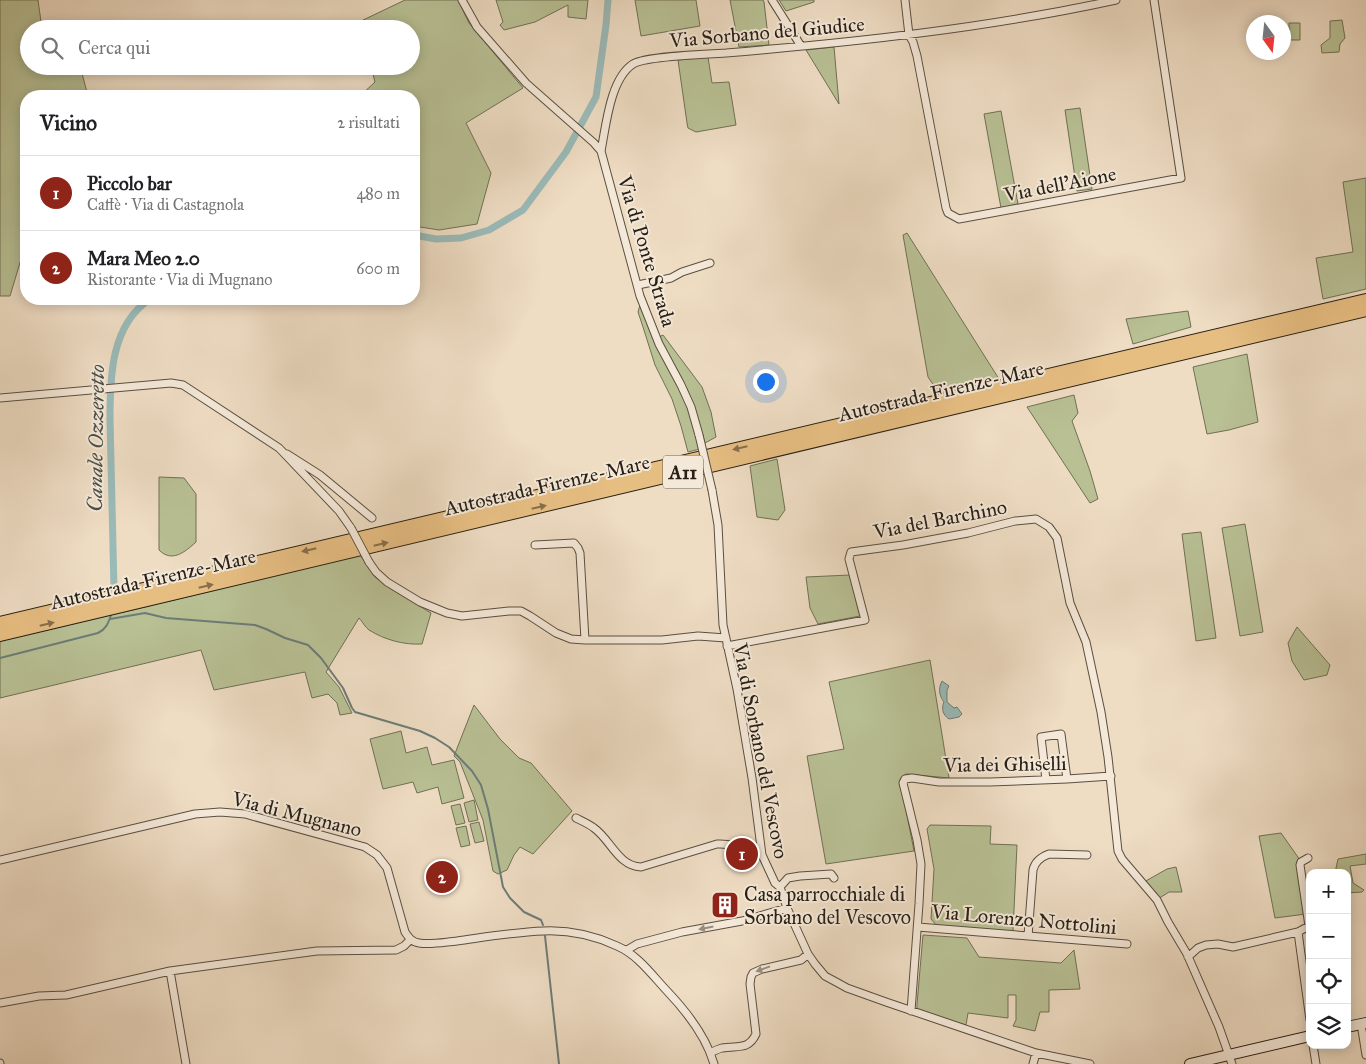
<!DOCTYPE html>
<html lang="it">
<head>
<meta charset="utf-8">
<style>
  body { margin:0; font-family:"IM FELL Great Primer",serif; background:#f6f6f6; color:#202124 }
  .controls { position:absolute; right:15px; bottom:15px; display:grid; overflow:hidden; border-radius:10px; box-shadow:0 2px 12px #0003 }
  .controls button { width:45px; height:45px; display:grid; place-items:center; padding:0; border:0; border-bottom:1px solid #e0e0e0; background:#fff; color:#202124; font:25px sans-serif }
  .compass { position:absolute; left:1246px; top:15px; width:45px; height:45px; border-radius:50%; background:#fff; box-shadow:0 2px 12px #0003; rotate:165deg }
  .you { position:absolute; left:765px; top:381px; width:18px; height:18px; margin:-12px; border:4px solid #fff; border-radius:50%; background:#1a73e8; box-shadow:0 0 0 8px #1a73e833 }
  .badge { display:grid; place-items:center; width:32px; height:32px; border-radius:50%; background:#8f2418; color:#fff; font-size:16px; font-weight:700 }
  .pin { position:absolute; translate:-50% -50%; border:2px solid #fff; box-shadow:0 1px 5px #0006 }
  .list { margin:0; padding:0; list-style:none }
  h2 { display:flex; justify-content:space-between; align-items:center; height:65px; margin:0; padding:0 20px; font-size:21px }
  h2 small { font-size:16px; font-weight:400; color:#757577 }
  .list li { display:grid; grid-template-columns:32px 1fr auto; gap:15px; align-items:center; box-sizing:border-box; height:75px; padding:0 20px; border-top:1px solid #e0e0e0 }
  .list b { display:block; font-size:19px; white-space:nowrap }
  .list p { margin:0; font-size:16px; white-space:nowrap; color:#757577 }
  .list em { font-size:16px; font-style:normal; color:#757577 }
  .icon { flex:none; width:28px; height:28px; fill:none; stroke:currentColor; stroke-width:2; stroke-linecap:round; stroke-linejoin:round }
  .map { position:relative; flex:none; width:1366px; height:1064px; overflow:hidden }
  .search { position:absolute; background:#fff; box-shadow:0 2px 12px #0003; left:20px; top:20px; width:400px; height:55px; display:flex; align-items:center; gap:12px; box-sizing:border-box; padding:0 18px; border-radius:28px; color:#757577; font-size:19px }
  .panel { position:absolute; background:#fff; box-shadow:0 2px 12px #0003; left:20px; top:90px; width:400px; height:215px; border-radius:20px }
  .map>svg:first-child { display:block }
  .green { fill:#b8c094; stroke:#707055 }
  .water { fill:#9abab8; stroke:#6c7c77 }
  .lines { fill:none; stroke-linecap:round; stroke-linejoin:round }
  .stream { stroke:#6c7c77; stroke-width:2 }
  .canal { stroke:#9abab8; stroke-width:7 }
  .street-casing { stroke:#5a4f41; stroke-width:9 }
  .secondary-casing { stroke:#282016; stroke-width:12 }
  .highway-casing { stroke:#282016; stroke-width:14 }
  .street { stroke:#f4e8d8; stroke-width:7 }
  .secondary { stroke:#f4e8d8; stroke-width:10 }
  .highway { stroke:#e7be82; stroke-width:12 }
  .street-bridge-casing { stroke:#5a4f41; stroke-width:9; stroke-linecap:butt }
  .street-bridge { stroke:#f4e8d8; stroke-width:7 }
  .oneway { fill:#886f4c }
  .oneway2 { fill:#988e81 }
  .labels { text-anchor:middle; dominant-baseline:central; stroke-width:4; stroke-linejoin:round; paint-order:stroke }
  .shield { fill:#f4e8d8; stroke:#655c50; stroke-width:1 }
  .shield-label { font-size:19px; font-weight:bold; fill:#282016 }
  .street-label { font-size:20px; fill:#282016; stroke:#f4e8d8 }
  .poi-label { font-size:20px; fill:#282016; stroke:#f4e8d8; text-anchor:start }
  .water-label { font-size:21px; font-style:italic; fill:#4a4e47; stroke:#f4e8d8 }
</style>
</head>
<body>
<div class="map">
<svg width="1366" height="1064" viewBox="0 0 1366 1064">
  <rect width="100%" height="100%" fill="#eedcc3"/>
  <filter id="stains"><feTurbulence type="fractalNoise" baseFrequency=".004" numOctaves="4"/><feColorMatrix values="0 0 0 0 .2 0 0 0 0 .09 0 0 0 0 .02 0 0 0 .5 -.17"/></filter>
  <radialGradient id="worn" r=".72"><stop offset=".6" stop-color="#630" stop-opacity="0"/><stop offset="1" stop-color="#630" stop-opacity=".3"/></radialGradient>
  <path class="green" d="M 0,0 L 38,0 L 42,29 L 29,29 L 29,66 L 80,66 L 88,96 L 26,96 L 26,245 L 25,246 L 10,296 L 0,296 Z
    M 405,0 L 458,0 L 469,23 L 523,88 L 466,123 L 491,173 L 477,224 L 439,230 L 414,226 L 414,96 L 360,96 L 375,82 L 371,66 L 411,66 L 411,29 L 361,29 L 359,22 Z
    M 496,0 L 588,0 L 586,19 L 568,17 L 568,5 L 535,22 L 504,30 L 500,25 L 503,22 Z
    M 635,0 L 696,0 L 700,26 L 641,36 Z
    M 730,0 L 763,0 L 764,2 L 769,45 L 739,47 Z
    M 779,0 L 814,0 L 814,2 L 786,11 Z
    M 1342,20 L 1345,38 L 1340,44 L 1339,52 L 1322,53 L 1321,45 L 1330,38 L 1330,21 Z
    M 1289,23 L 1300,23 L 1300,40 L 1289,40 Z
    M 834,47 L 839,104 L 806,50 Z
    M 708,57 L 712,83 L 729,82 L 736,125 L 696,132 L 688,128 L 687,123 L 678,60 Z
    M 1080,108 L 1092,189 L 1077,191 L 1065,110 Z
    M 1001,111 L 1018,204 L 1001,208 L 984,114 Z
    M 1366,178 L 1366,289 L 1323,299 L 1316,258 L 1353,252 L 1343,182 Z
    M 907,233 L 999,379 L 939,393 L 928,377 L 903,235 Z
    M 640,305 L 666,362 L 687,401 L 700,449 L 688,452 L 681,426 L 672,399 L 655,365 L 643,327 L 638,312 Z
    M 1188,311 L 1191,327 L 1133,344 L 1126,319 Z
    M 663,335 L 702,387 L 711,412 L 716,437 L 705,443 L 697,416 L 688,391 L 659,337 Z
    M 1247,354 L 1258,422 L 1229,430 L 1207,434 L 1193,367 Z
    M 1074,395 L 1078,413 L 1072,421 L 1090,471 L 1098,499 L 1090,503 L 1027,407 Z
    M 777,459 L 785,510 L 778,520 L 757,517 L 750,466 Z
    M 159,477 L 184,478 L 196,494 L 196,542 C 185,552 172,563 159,550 Z
    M 1245,524 L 1263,632 L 1240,636 L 1222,528 Z
    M 1201,532 L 1216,638 L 1196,641 L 1182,534 Z
    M 360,555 L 375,577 L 393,590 L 431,613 L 422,644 C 404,645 385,640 369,630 C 365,627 362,621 359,618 L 326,672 L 339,687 L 352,713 L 340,715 L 337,703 L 328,694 L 312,698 L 305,672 L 214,690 L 201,650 L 0,698 L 0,641 L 145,607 Z
    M 850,575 L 860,616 L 818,624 L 810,608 L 806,577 Z
    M 1297,627 L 1330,665 L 1327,675 L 1304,680 L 1292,661 L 1288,643 Z
    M 930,660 L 949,778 L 906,774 L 900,779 L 914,851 L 826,864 L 807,756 L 844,749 L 829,682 Z
    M 474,705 L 500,739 L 519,758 L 531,763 L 572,811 L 533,854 L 520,847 L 514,855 L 507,870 L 498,874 L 493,871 L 483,820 L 460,762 L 454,756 Z
    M 401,731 L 406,753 L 427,747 L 432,765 L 454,760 L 464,798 L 442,804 L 438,787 L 417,793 L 413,782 L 383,789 L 370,739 Z
    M 474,800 L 478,820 L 469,822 L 464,803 Z
    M 460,804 L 465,823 L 456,825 L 451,806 Z
    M 479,822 L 484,841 L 475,843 L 470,824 Z
    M 930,825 L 991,826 L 990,844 L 1017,845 L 1013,931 L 937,926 L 931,919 L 934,869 L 927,829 Z
    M 466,826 L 470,845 L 461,847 L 456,828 Z
    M 1281,833 L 1300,860 L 1306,914 L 1275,918 L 1259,836 Z
    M 1366,854 L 1366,864 L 1350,866 L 1353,883 L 1364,890 L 1362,892 L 1347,893 L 1347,873 L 1335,873 L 1338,859 Z
    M 1176,867 L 1182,892 L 1169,892 L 1158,899 L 1144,882 L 1167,869 Z
    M 923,935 L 967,938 L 979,957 L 1061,963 L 1074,950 L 1080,989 L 1049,990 L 1049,1012 L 1040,1012 L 1035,1031 L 1013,1026 L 1016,1020 L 1016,995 L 1008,995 L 1008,1018 L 968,1013 L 966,1025 L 920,1011 L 917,1008 L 917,1004 Z"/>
  <path class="water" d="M 942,681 L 949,686 L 947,690 L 947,702 L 954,708 L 957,707 L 962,714 L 959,717 L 949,719 C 943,715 941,709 944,702 C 939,695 938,689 942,681 Z"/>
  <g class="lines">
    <path class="stream" d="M 110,619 L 145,613 L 166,618 L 255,625 L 266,629 L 285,638 L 308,645 L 321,658 L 343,688 L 352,708 L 355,712 L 420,731 L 435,738 L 449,747 L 472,771 L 481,785 L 488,809 L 503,887 L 510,898 L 524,912 L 541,920 L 543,925
      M 0,658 L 98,633 C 106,629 108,624 111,615
      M 545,936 L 559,1064"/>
    <path class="canal" d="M 414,235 L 436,239 L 461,238 L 489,230 L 523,210 L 566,152 L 596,97 L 606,25 L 608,0
      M 114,589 L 110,419 C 110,376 111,325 150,299"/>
    <defs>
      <path id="street" d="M 462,0 L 477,27 L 526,83 L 594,143 L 601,151 L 640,296 L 659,344 L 681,385 L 691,407 L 699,435
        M 772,0 L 801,46
        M 905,0 L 909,35 L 913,42 L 917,56 L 946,208 L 948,213 L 959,219 L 1181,178 L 1154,0
        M 601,151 C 606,126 610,79 633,64 C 645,56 708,54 726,53 C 857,42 987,28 1116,0
        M 638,285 L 671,278 L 682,272 L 710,263
        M 0,398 L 171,383 L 183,385 L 279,448 L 339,511 L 351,528
        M 287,454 L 320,475 L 372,518
        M 712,490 L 718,525 L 723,625 L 737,689 L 752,778 L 762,855 L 775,883 L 780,887 L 787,908 L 808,954 L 815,964 L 825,976 L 838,983 L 847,988 L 886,1002 L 1036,1053 L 1090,1064
        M 535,545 L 574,543 L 578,548 L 580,553 L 585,640
        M 369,562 L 376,572 L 387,582 L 420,602 L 447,613 L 462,616 L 509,611 L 521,611 L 530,616 L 556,633 L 571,639 L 585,640 L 662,640 L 698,636 L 726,638
        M 727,646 L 865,620 L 849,559 L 851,552 L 903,545 L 968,533 L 1015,521 L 1036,519 L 1049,527 L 1057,538 L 1070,603 L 1086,642 L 1101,712 L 1108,757 L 1118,851 L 1122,859 L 1157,900 L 1168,922 L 1187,954 L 1219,1027 L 1232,1064
        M 1046,780 L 1041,737 L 1061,734 L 1067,779
        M 576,818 C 582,821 589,824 594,828 C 611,840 618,866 641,867 L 717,844 C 733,843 747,850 762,855
        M 0,860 L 195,814 L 220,812 L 245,814 L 365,847 L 377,855 L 387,868 L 405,932 C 409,938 412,942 419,943 C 431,945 445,942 457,941 C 486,937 515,932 544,931 C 568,930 595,936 617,946 C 638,955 652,975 667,991 C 687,1012 706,1036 714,1064
        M 780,887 L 788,878 L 800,876 L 831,874 L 834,878
        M 918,927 L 1127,944
        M 1298,932 L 1310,1020
        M 1028,936 L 1033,870 C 1035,861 1041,857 1049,854 L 1087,855
        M 627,950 L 637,944 L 682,932 L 742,921 L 787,908
        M 1188,957 L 1198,948 L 1206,945 L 1218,944 L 1233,947 L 1298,932 L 1309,926 L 1300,865 L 1301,862 L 1308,858
        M 170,971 L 186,1064
        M 0,1003 L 39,996 L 66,995 L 170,971 L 317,951 L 396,950 L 404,946 L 410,940
        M 911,1011 L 919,904 L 921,864 L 917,840 L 903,783 L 905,779 L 912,778 L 939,782 L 990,782 L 1067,779 L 1111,776
        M 1361,1024 L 1366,1055
        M 1313,1045 L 1316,1064
        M 710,1053 C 714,1051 718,1049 722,1048 C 737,1045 748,1051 756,1034 L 750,984 L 751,977 L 753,973 L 762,969 L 801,960 L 808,954
        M 0,1063 L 0,1064
        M 1033,1064 L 1036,1053"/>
      <path id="secondary" d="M 1347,1027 L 1366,1023
        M 1190,1064 L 1310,1036"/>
      <path id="highway" d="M 0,623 L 1366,300
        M 0,635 L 1366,310"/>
    </defs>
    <use href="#street" class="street-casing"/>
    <use href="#secondary" class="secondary-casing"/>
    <use href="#highway" class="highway-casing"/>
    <use href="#street" class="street"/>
    <use href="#secondary" class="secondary"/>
    <use href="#highway" class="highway"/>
    <defs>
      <path id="street-bridge" d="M 699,435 L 712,490
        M 351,528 L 369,562"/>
    </defs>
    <use href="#street-bridge" class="street-bridge-casing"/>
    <use href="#street-bridge" class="street-bridge"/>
  </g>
  <defs><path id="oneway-solid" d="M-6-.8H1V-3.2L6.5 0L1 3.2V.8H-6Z" transform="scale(1.25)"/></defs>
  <g class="oneway">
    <use href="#oneway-solid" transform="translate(740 448) rotate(167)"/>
    <use href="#oneway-solid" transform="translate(539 507) rotate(-13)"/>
    <use href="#oneway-solid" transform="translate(381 544) rotate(-13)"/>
    <use href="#oneway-solid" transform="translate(309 550) rotate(167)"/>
    <use href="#oneway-solid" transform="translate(206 586) rotate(-13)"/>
    <use href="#oneway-solid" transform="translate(47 624) rotate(-13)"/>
  </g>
  <g class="oneway2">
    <use href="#oneway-solid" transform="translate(706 928) rotate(169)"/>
    <use href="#oneway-solid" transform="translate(763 969) rotate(160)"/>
  </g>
  <defs>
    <symbol id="building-square" viewBox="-11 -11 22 22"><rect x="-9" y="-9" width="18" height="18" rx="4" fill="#8f2418" stroke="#f4e8d8"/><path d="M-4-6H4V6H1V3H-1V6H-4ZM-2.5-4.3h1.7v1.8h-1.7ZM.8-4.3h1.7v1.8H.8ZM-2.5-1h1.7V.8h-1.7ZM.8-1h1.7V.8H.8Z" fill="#fff"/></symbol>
  </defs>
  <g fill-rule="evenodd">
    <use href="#building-square" x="709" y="889" width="32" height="32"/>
  </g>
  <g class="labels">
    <rect class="shield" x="663" y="455.5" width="40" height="33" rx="4"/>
    <g class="shield-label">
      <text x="683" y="472">A11</text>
    </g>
    <g class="street-label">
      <text transform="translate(767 32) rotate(-5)">Via Sorbano del Giudice</text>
      <text transform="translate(1060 184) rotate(-11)">Via dell'Aione</text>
      <text transform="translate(647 251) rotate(73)">Via di Ponte Strada</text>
      <text transform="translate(941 391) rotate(-13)">Autostrada Firenze-Mare</text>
      <text transform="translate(547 485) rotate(-13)">Autostrada Firenze-Mare</text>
      <text transform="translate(940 519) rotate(-11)">Via del Barchino</text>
      <text transform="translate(153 579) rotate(-13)">Autostrada Firenze-Mare</text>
      <text transform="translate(761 751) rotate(79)">Via di Sorbano del Vescovo</text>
      <text transform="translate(1005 764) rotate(-1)">Via dei Ghiselli</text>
      <text transform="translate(297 814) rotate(14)">Via di Mugnano</text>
      <text transform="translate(1024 919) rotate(5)">Via Lorenzo Nottolini</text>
    </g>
    <g class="poi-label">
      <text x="744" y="894">Casa parrocchiale di<tspan x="744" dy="23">Sorbano del Vescovo</tspan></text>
    </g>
    <g class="water-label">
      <text transform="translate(96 438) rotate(-89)">Canale Ozzeretto</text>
    </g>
  </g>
  <rect width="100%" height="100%" filter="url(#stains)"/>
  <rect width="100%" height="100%" fill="url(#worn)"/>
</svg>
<div class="controls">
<button>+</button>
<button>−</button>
<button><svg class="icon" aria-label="locate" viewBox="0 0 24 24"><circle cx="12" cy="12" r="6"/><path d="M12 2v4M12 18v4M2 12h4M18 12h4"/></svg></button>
<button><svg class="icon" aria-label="layers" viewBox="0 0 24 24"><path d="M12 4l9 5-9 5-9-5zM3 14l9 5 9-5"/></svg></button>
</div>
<svg class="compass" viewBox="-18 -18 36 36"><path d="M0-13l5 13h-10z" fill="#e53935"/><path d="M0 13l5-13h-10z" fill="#757577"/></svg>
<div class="you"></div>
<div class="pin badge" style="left:742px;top:854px">1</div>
<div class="pin badge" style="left:442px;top:877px">2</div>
<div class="search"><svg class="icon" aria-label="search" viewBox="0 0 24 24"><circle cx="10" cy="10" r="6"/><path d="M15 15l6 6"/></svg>Cerca qui</div>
<section class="panel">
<h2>Vicino<small>2 risultati</small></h2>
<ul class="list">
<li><span class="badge">1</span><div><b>Piccolo bar</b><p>Caffè · Via di Castagnola</p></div><em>480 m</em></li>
<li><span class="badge">2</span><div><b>Mara Meo 2.0</b><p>Ristorante · Via di Mugnano</p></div><em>600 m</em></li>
</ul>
</section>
</div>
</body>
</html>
